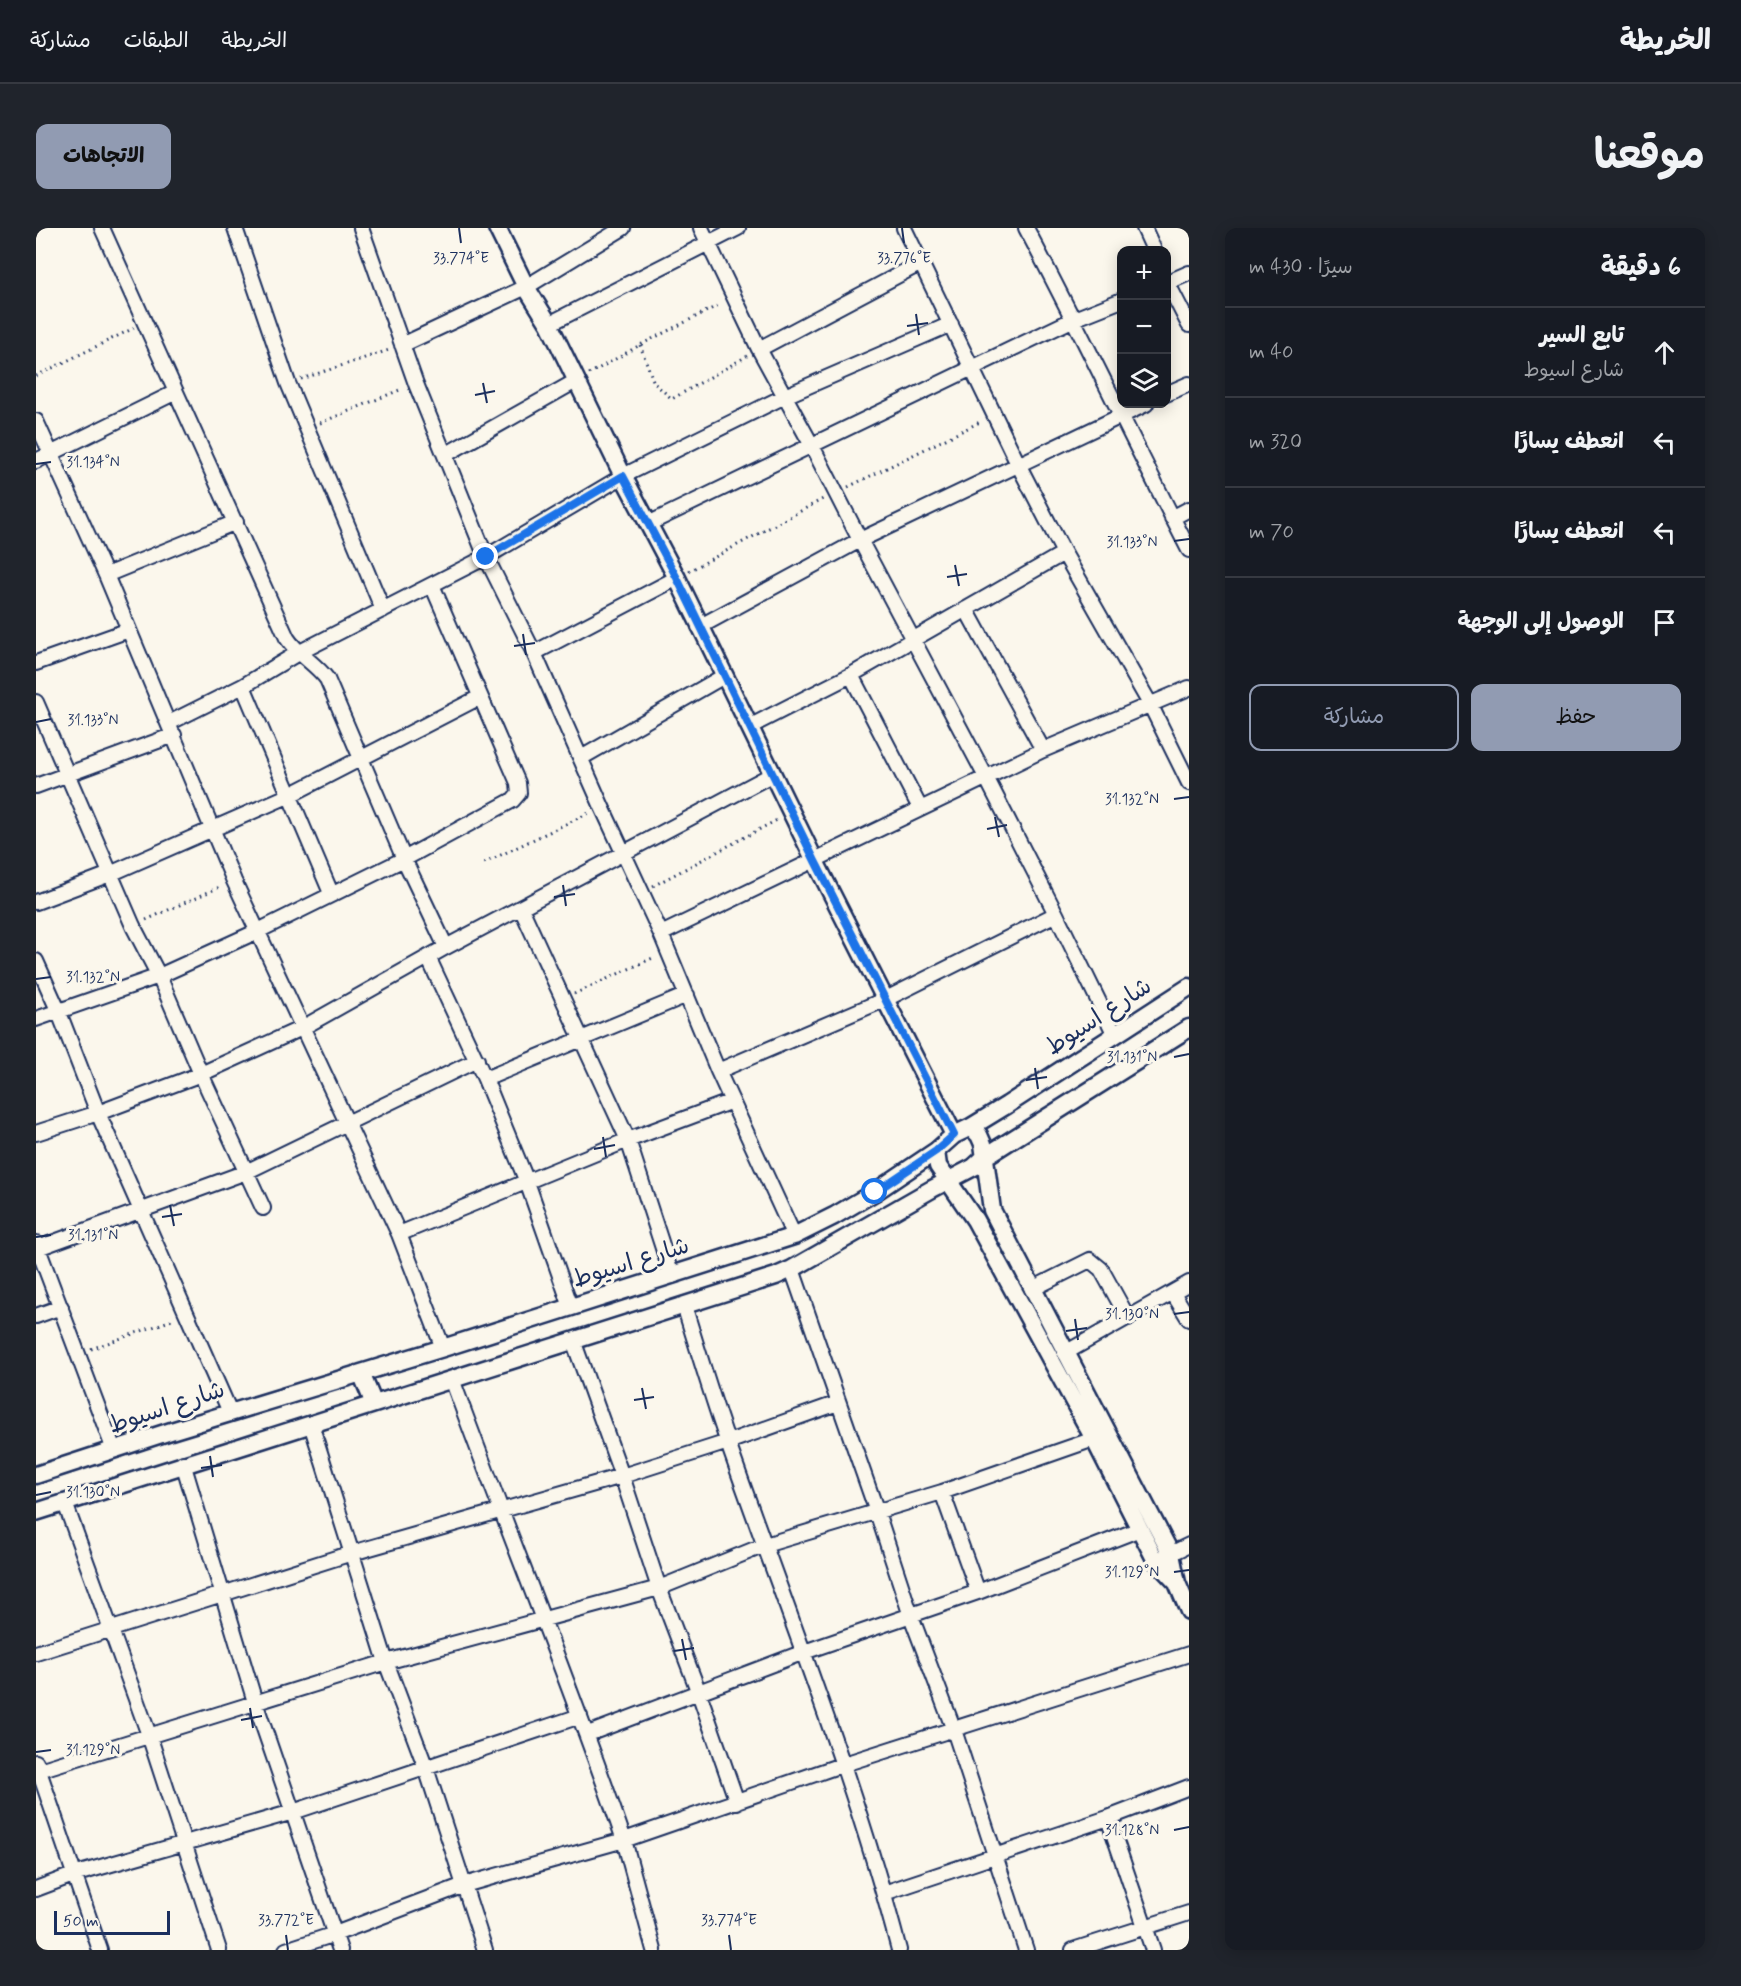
<!DOCTYPE html>
<html lang="ar">
<head>
<meta charset="utf-8">
<style>
  body { margin:0; font-family:Mynerve,"Playpen Sans Arabic",sans-serif; background:#20242c; color:#f1f3f6; direction:rtl }
  .controls { position:absolute; right:18px; top:18px; display:grid; overflow:hidden; border-radius:12px; box-shadow:0 3px 15px #0003 }
  .controls button { width:54px; height:54px; display:grid; place-items:center; padding:0; border:0; border-bottom:2px solid #363941; background:#171b24; color:#f1f3f6; font:30px sans-serif }
  .scale { position:absolute; left:18px; bottom:15px; width:116px; box-sizing:border-box; padding-left:6px; border:3px solid #1b2f5e; border-top:0; font-size:16px; line-height:21px; white-space:nowrap; color:#1b2f5e; -webkit-text-stroke:4px #fbf7ec; paint-order:stroke }
  .stop { position:absolute; width:18px; height:18px; margin:-14px; border:4px solid #1a73e8; border-radius:50%; background:#fff }
  .stop.end { background:#1a73e8; border-color:#fff; box-shadow:0 2px 6px #0008 }
  .list { margin:0; padding:0; list-style:none }
  h2 { display:flex; justify-content:space-between; align-items:center; height:78px; margin:0; padding:0 24px; font-size:26px }
  h2 small { font-size:20px; font-weight:400; color:#9ea1a6 }
  .list li { display:grid; grid-template-columns:39px 1fr auto; gap:18px; align-items:center; box-sizing:border-box; height:90px; padding:0 24px; border-top:2px solid #363941 }
  .list b { display:block; font-size:22px; white-space:nowrap }
  .list p { margin:0; font-size:20px; white-space:nowrap; color:#9ea1a6 }
  .list em { font-size:20px; font-style:normal; color:#9ea1a6 }
  .actions { display:flex; gap:12px; padding:18px 24px }
  .actions a { flex:1; padding:14px 0; border:2px solid #919bb2; border-radius:12px; text-align:center; font-size:21px; color:#919bb2 }
  .actions .main { background:#919bb2; color:#111 }
  .icon { flex:none; width:33px; height:33px; fill:none; stroke:currentColor; stroke-width:2; stroke-linecap:round; stroke-linejoin:round }
  .map { position:relative; flex:none; width:1153px; height:1722px; overflow:hidden; direction:ltr; border-radius:12px }
  header { display:flex; align-items:center; gap:36px; box-sizing:border-box; height:84px; padding:0 30px; background:#171b24; border-bottom:2px solid #363941 }
  header strong { font-size:28px }
  nav { display:flex; gap:33px; margin-inline-start:auto; font-size:21px }
  .intro { display:flex; align-items:center; justify-content:space-between; box-sizing:border-box; height:144px; padding:0 36px }
  h1 { margin:0; font-size:42px }
  .button { padding:15px 27px; border-radius:12px; background:#919bb2; color:#111; font-size:21px; font-weight:700 }
  main { display:flex; gap:36px; padding:0 36px }
  aside { flex:1; background:#171b24; border-radius:12px; box-shadow:0 3px 15px #0003 }
  .map>svg:first-child { display:block }
  .lines { fill:none; stroke-linecap:round; stroke-linejoin:round }
  .minor-casing { stroke:#1b2f5e; stroke-width:18 }
  .tertiary-casing { stroke:#1b2f5e; stroke-width:21 }
  .path { stroke:#1b2f5e; stroke-width:3; stroke-dasharray:1.5 4.5; stroke-linecap:butt }
  .minor { stroke:#fbf7ec; stroke-width:14 }
  .tertiary { stroke:#fbf7ec; stroke-width:16 }
  .route { stroke:#1a73e8; stroke-width:8 }
  .ticks { fill:none; stroke:#1b2f5e; stroke-width:2 }
  .labels { text-anchor:middle; dominant-baseline:central; stroke-width:6; stroke-linejoin:round; paint-order:stroke }
  .street-label { font-size:24px; fill:#1b2f5e; stroke:#fbf7ec }
  .ticks-label { font-size:15px; text-anchor:middle; fill:#1b2f5e; stroke:#fbf7ec; stroke-width:6; stroke-linejoin:round; paint-order:stroke }
</style>
</head>
<body>
<header>
<strong>الخريطة</strong>
<nav><a>الخريطة</a><a>الطبقات</a><a>مشاركة</a></nav>
</header>
<div class="intro"><h1>موقعنا</h1><a class="button">الاتجاهات</a></div>
<main>
<aside>
<h2>6 دقيقة<small>سيرًا · 430 m</small></h2>
<ul class="list">
<li><svg class="icon" aria-label="ahead" viewBox="0 0 24 24"><path d="M12 20V5M6 11l6-6 6 6"/></svg><div><b>تابع السير</b><p>شارع اسيوط</p></div><em>40 m</em></li>
<li><svg class="icon" aria-label="left" viewBox="0 0 24 24"><path d="M17 20v-9H6M10 6l-5 5 5 5"/></svg><div><b>انعطف يسارًا</b></div><em>320 m</em></li>
<li><svg class="icon" aria-label="left" viewBox="0 0 24 24"><path d="M17 20v-9H6M10 6l-5 5 5 5"/></svg><div><b>انعطف يسارًا</b></div><em>70 m</em></li>
<li><svg class="icon" aria-label="arrive" viewBox="0 0 24 24"><path d="M6 21V4h12l-3 4 3 4H6"/></svg><div><b>الوصول إلى الوجهة</b></div></li>
</ul>
<div class="actions"><a class="main">حفظ</a><a>مشاركة</a></div>
</aside>
<div class="map">
<svg width="1153" height="1722" viewBox="0 0 1153 1722">
  <rect width="100%" height="100%" fill="#fbf7ec"/>
  <filter id="ink" filterUnits="userSpaceOnUse"><feTurbulence type="fractalNoise" baseFrequency=".0167" numOctaves="2"/><feDisplacementMap in="SourceGraphic" scale="12" xChannelSelector="R" yChannelSelector="G"/><feConvolveMatrix kernelMatrix="1 2 1 2 8 2 1 2 1" color-interpolation-filters="sRGB"/></filter>
  <g filter="url(#ink)">
    <g class="lines">
      <defs>
        <path id="minor" d="M 66,0 L 251,410 C 262,427 279,435 291,451 L 368,631 L 410,719
          M 199,0 L 252,155 L 347,382
          M 325,0 L 380,156 L 450,329 L 498,425 L 566,579 L 625,706 L 682,843 L 758,1008
          M 665,0 L 723,121 L 775,216 L 824,312 L 950,549 L 1020,686 L 1079,807
          M 868,0 L 982,236 L 1028,325 L 1114,476 L 1153,555
          M 990,0 C 1046,106 1098,215 1153,322
          M 1108,0 L 1118,22
          M 1130,52 L 1153,97
          M 1130,55 L 1153,45
          M 513,96 L 702,0
          M 366,117 L 490,59 L 587,0
          M 723,121 L 885,35
          M 1130,166 L 1153,156
          M 0,193 L 70,347 L 198,653 L 363,1006 L 407,1120
          M 409,227 L 540,153
          M 0,233 L 140,164
          M 1136,290 L 1153,281
          M 612,296 L 1038,91 L 1086,72
          M 70,347 L 200,294
          M 930,381 L 1007,522
          M 663,399 L 824,312 L 1110,176
          M 498,425 L 641,350
          M 0,435 L 93,402
          M 815,447 L 884,580
          M 207,458 L 295,665
          M 0,474 L 97,698 L 123,748 L 165,846 L 227,980
          M 133,495 L 207,458 L 262,425 L 450,329 L 587,248 L 749,168 L 915,96
          M 713,499 L 815,447 L 1028,325
          M 545,530 L 688,448
          M 0,558 L 138,507
          M 0,674 L 74,646 L 254,567 L 444,469
          M 485,680 L 592,912 L 636,1048
          M 625,706 L 1007,522 L 1153,460
          M 392,729 L 449,851 L 491,954 L 535,1079
          M 0,733 L 22,782 L 62,885 L 194,1184
          M 0,791 L 123,748 L 222,703 L 368,631 L 477,572 L 483,565 L 482,555 L 396,357
          M 682,843 L 850,771 L 1020,686
          M 449,851 L 651,767
          M 0,905 L 62,885 L 165,846 L 266,800 L 410,719 L 737,546
          M 363,1006 L 592,912 L 696,873
          M 0,1015 L 78,1222
          M 2,1020 L 210,944 L 441,832
          M 756,1041 L 841,1284 L 875,1388 L 918,1502 L 990,1722
          M 996,1061 L 1054,1032 L 1065,1041 L 1092,1090
          M 1137,1065 L 1153,1091
          M 648,1077 C 662,1123 676,1169 692,1215 C 751,1384 818,1549 863,1722
          M 0,1088 L 25,1079
          M 537,1112 L 586,1248 L 623,1360 L 663,1465 L 701,1574
          M 1029,1125 L 1153,1055
          M 416,1151 C 472,1305 535,1457 588,1612 L 808,1536 L 1153,1426
          M 275,1196 L 350,1434 L 390,1540 L 449,1722
          M 147,1235 L 219,1474 L 304,1722
          M 906,1264 L 1058,1211
          M 29,1275 L 113,1507 L 183,1722
          M 1128,1329 L 1153,1317
          M 0,1425 L 316,1325 L 586,1248 L 692,1214 L 802,1175
          M 552,1506 L 768,1424 L 942,1364 L 1104,1301
          M 0,1534 L 64,1722
          M 0,1543 L 350,1434 L 623,1360 L 729,1317 L 906,1264 L 942,1364
          M 1072,1590 L 1117,1722
          M 0,1661 L 37,1647 L 257,1584 L 544,1488
          M 848,1665 L 1072,1590 L 1153,1559
          M 250,1722 L 299,1706 L 428,1657 L 588,1612 L 618,1722
          M 1037,1722 L 1153,1685"/>
        <path id="tertiary" d="M 461,0 L 490,59 L 513,96 L 587,248 L 641,350 L 779,633 L 918,907
          M 935,899 L 943,907 L 947,916 L 956,982 L 1135,1326 L 1141,1355 L 1153,1383
          M 900,923 L 902,938 L 939,992 L 1058,1211 L 1120,1333 L 1141,1355
          M 325,1145 L 338,1176
          M 0,1247 L 135,1203 L 407,1120 L 758,1008 L 798,988 L 839,964 L 900,923 L 918,907 L 935,899 L 971,877 L 1153,759
          M 0,1284 L 740,1048 L 756,1041 L 896,961 L 938,939 L 950,928 L 1153,800"/>
      </defs>
      <use href="#minor" class="minor-casing"/>
      <use href="#tertiary" class="tertiary-casing"/>
      <path class="path" d="M 604,117 L 618,155 L 636,171 L 711,128
        M 553,146 L 604,117 L 685,76
        M 0,148 L 98,100
        M 265,151 L 353,122
        M 284,195 L 366,161
        M 812,259 L 946,193
        M 653,343 L 787,271
        M 448,635 L 555,584
        M 617,658 L 741,592
        M 110,692 L 186,658
        M 538,766 L 619,729
        M 55,1121 L 139,1091"/>
      <use href="#minor" class="minor"/>
      <use href="#tertiary" class="tertiary"/>
    </g>
  </g>
  <g class="lines" filter="url(#ink)">
    <path class="route" d="M 450,329 L 587,248 L 641,350 L 779,633 L 918,907 L 900,923 L 839,964"/>
  </g>
  <path class="ticks" d="M 423,0 L 425,15M 866,0 L 868,15M 880,86 L 883,107M 871,98 L 892,95M 447,155 L 451,175M 439,167 L 459,163M 0,236 L 15,234M 1138,313 L 1153,311M 919,337 L 923,358M 911,349 L 931,346M 487,406 L 490,427M 478,418 L 499,415M 0,494 L 15,491M 1138,571 L 1153,569M 959,589 L 963,609M 951,601 L 971,597M 527,657 L 530,678M 518,669 L 539,666M 0,751 L 15,749M 1138,829 L 1153,826M 999,840 L 1002,861M 990,852 L 1011,849M 567,909 L 570,929M 558,921 L 579,917M 134,977 L 138,998M 126,989 L 146,986M 0,1009 L 15,1007M 1138,1086 L 1153,1084M 1039,1091 L 1042,1112M 1030,1103 L 1051,1100M 606,1160 L 610,1181M 598,1172 L 618,1169M 174,1228 L 177,1249M 165,1240 L 186,1237M 0,1267 L 15,1264M 1138,1344 L 1153,1342M 646,1411 L 650,1432M 638,1423 L 658,1420M 214,1480 L 217,1500M 205,1492 L 226,1488M 0,1524 L 15,1522M 1138,1602 L 1153,1599M 250,1707 L 252,1722M 693,1707 L 695,1722"/>
  <g class="labels">
    <g class="street-label">
      <text transform="translate(1063 789) rotate(-33)">شارع اسيوط</text>
      <text transform="translate(595 1035) rotate(-17)">شارع اسيوط</text>
      <text transform="translate(131 1180) rotate(-18)">شارع اسيوط</text>
    </g>
  </g>
  <g class="ticks-label">
    <text x="425" y="35">33.774°E</text>
    <text x="868" y="35">33.776°E</text>
    <text x="57" y="239">31.134°N</text>
    <text x="1096" y="319">31.133°N</text>
    <text x="57" y="497">31.133°N</text>
    <text x="1096" y="576">31.132°N</text>
    <text x="57" y="754">31.132°N</text>
    <text x="1096" y="834">31.131°N</text>
    <text x="57" y="1012">31.131°N</text>
    <text x="1096" y="1091">31.130°N</text>
    <text x="57" y="1269">31.130°N</text>
    <text x="1096" y="1349">31.129°N</text>
    <text x="57" y="1527">31.129°N</text>
    <text x="1096" y="1607">31.128°N</text>
    <text x="250" y="1697">33.772°E</text>
    <text x="693" y="1697">33.774°E</text>
  </g>
</svg>
<div class="controls">
<button>+</button>
<button>−</button>
<button><svg class="icon" aria-label="layers" viewBox="0 0 24 24"><path d="M12 4l9 5-9 5-9-5zM3 14l9 5 9-5"/></svg></button>
</div>
<div class="scale">50 m</div>
<div class="stop" style="left:839px;top:964px"></div>
<div class="stop end" style="left:450px;top:329px"></div>
</div>
</main>
</body>
</html>
